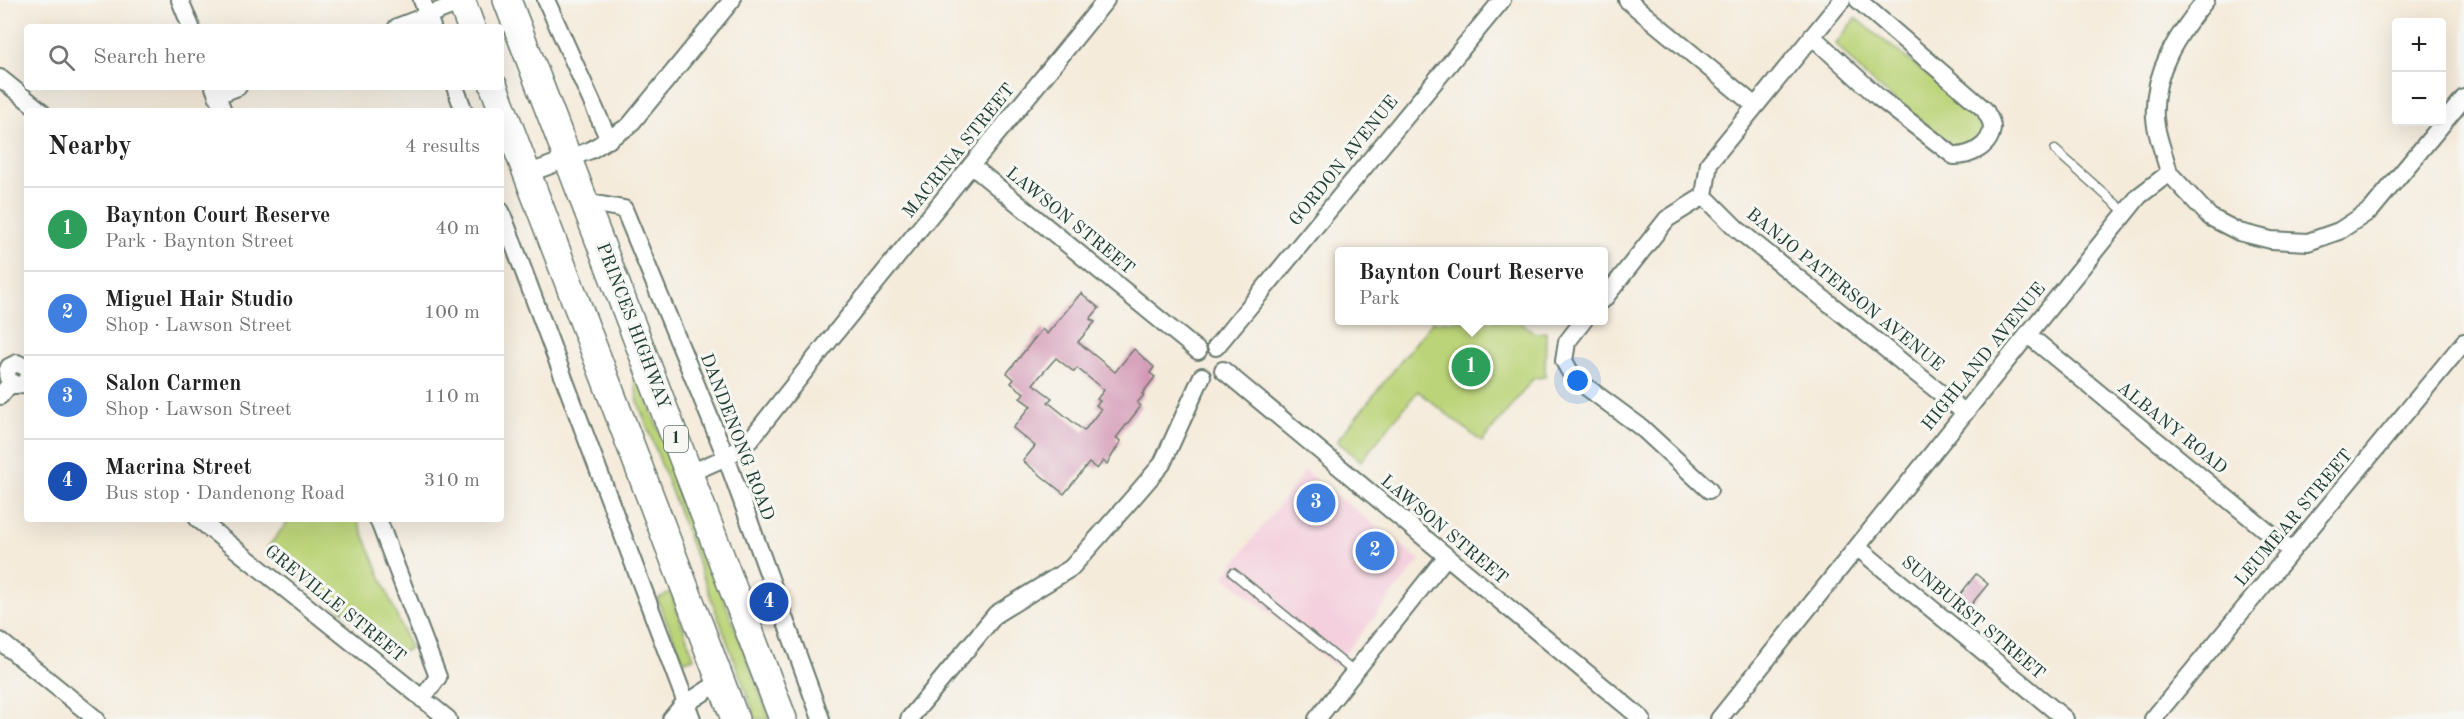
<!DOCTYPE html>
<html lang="en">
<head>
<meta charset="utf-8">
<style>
  body { margin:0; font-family:"Old Standard TT",serif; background:#f6f6f6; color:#222 }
  .controls { position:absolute; right:18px; top:18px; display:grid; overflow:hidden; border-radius:6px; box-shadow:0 6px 24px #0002 }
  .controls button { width:54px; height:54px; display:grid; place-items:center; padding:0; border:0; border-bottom:2px solid #e0e0e0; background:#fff; color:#222; font:30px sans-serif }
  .you { position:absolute; left:1578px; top:381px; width:21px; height:21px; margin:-15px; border:4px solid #fff; border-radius:50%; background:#1a73e8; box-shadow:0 0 0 9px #1a73e833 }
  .badge { display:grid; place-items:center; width:39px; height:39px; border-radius:50%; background:#7c3aed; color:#fff; font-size:20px; font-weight:700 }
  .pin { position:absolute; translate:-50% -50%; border:3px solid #fff; box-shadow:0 2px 6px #0006 }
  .popup { position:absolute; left:1335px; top:247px; width:273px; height:78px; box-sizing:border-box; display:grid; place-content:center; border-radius:6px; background:#fff; filter:drop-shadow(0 2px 4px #0005); font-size:20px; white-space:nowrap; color:#767676 }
  .popup b { font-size:22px; color:#222 }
  .popup::after { content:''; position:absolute; left:50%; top:100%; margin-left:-12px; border:12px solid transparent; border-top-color:#fff }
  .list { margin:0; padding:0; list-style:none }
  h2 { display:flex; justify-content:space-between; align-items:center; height:78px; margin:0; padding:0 24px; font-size:26px }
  h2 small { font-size:20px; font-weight:400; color:#767676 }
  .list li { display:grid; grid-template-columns:39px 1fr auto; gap:18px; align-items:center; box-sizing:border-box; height:84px; padding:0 24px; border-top:2px solid #e0e0e0 }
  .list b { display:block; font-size:22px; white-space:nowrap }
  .list p { margin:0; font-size:20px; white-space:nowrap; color:#767676 }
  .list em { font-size:20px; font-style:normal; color:#767676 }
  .icon { flex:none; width:33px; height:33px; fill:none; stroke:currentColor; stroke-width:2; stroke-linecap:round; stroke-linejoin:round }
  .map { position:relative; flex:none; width:2464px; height:719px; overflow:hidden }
  .search { position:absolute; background:#fff; box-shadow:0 6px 24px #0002; left:24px; top:24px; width:480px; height:66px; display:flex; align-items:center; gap:15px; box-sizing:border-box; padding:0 21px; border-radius:6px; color:#767676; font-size:22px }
  .panel { position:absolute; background:#fff; box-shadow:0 6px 24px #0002; left:24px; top:108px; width:480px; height:414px; border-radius:6px }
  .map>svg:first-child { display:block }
  .built { fill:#f4cfdd }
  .green { fill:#bcd479; stroke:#6e8856; stroke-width:1.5 }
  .building { fill:#d395b3; fill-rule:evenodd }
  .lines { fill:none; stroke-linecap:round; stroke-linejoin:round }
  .service-casing { stroke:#6a7a6e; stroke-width:11 }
  .minor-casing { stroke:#6a7a6e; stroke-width:20 }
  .trunk-casing { stroke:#6a7a6e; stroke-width:30 }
  .service { stroke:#fff; stroke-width:8 }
  .minor { stroke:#fff; stroke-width:16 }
  .trunk { stroke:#fff; stroke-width:27 }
  .labels { text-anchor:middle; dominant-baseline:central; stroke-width:6; stroke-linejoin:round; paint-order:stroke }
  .shield { fill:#f6f6f2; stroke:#60746d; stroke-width:1.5 }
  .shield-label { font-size:16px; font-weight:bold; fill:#1f3d34 }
  .street-label { font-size:18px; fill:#1f3d34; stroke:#f6f6f2 }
</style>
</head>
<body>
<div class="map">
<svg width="2464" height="719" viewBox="0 0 2464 719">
  <rect width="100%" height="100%" fill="#f6f6f2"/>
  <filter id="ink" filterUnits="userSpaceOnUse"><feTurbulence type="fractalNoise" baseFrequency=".0167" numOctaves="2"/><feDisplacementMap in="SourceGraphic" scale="12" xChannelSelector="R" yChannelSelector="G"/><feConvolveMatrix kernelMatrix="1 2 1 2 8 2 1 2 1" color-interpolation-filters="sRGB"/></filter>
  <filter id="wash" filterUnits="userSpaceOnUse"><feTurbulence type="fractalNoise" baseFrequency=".008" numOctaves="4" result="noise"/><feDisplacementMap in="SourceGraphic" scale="24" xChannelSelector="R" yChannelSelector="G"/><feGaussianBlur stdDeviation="1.35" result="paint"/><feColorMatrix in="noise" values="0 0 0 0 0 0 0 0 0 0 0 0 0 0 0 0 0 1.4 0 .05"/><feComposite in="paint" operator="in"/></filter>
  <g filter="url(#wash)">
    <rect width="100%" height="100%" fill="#f5ebdb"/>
    <path class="built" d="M 1305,471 L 1420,560 L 1335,666 L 1224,576 Z"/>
    <path class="green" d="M 1855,18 L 1972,109 L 1984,124 L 1983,138 L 1970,148 L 1955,148 L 1865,76 L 1836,44 Z
      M 1433,321 L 1519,321 L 1535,333 L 1546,332 L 1545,377 L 1534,378 L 1482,442 L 1418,391 L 1361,461 L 1337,441 Z
      M 631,358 L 770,719 L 756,719 L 638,402 Z
      M 290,519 L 357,519 L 410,648 L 397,656 L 267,548 Z
      M 670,592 L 694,658 L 684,661 L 657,599 Z"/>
    <g id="blocks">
      <path class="building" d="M 1081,293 L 1099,308 L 1090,319 L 1095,322 L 1078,342 L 1115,372 L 1134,349 L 1154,367 L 1150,373 L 1155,377 L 1142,394 L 1144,395 L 1137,403 L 1141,406 L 1116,438 L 1121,441 L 1107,464 L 1103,461 L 1097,469 L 1089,463 L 1064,494 L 1023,461 L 1035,446 L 1013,428 L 1031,406 L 1020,398 L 1024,393 L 1011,383 L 1014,379 L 1007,373 L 1042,329 L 1047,334 ZM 1056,358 L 1074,372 L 1077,368 L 1104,390 L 1097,399 L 1100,401 L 1096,405 L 1101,409 L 1084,431 L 1048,402 L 1052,398 L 1033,384 Z
        M 1976,574 L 1988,584 L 1970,606 L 1958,597 Z"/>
    </g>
  </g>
  <g filter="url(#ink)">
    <use href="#blocks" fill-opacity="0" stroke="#6a7a6e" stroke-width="1.5"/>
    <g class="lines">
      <defs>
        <path id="service" d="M 2055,150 L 2126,213
          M 1233,573 L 1354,672"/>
        <path id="minor" d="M 180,0 L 191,27
          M 422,0 L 432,27
          M 546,0 L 609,140
          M 1627,0 L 1754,105
          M 397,27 L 467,0
          M 1812,36 L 1878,97 L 1954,156 C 1971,156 1991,146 1992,127 C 1992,121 1987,115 1985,110 L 1858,0
          M 0,78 L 41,111
          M 214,87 L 223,111
          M 455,87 L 464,111
          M 217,95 L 238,87
          M 972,166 L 1198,351
          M 2169,173 L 2210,217 L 2239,232 L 2271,240 L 2308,242 L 2339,231 L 2371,210 L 2464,98
          M 527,174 L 591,150 L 629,126 L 732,0
          M 1704,196 L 1737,229 L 1964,412
          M 585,202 L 624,209 L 726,457 L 821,719
          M 501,211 L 692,719
          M 1603,300 L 1667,219 L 1704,196 L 1709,163 L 1842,0
          M 1584,320 L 1567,342 L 1564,361 L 1573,377 L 1642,428 L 1709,490
          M 2027,334 L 2291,551
          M 1216,347 L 1502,0
          M 27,368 L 17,363 L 9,367 C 5,375 8,381 15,385 L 23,384 L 27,380
          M 1223,370 L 1642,719
          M 0,396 L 11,383
          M 689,473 C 711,464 734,456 751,439 C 867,291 988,146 1106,0
          M 198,519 L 448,719
          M 378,519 L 438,677 L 422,699
          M 1857,547 L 2065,719
          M 0,641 L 96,719
          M 671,719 L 681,707 L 721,681
          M 909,719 L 996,614 L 1071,568 L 1132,499 L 1162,464 L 1202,376
          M 1317,719 L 1446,557
          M 1719,719 L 2139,196 L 2169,173 C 2165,155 2156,136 2155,118 C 2152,72 2178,34 2206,0
          M 2153,719 L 2464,342"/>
        <path id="trunk" d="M 461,0 L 471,27
          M 507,0 L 783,719
          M 494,87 L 735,719"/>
      </defs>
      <use href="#service" class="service-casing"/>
      <use href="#minor" class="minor-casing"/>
      <use href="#trunk" class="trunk-casing"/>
      <use href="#service" class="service"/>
      <use href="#minor" class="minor"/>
      <use href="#trunk" class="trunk"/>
    </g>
  </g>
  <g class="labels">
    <rect class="shield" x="664" y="426" width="24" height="26" rx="4.5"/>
    <g class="shield-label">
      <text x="676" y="439">1</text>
    </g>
    <g class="street-label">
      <text transform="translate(959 151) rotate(-51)">MACRINA STREET</text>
      <text transform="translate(1344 161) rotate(-51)">GORDON AVENUE</text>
      <text transform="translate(1070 221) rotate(39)">LAWSON STREET</text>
      <text transform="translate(1845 290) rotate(39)">BANJO PATERSON AVENUE</text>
      <text transform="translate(633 326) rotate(69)">PRINCES HIGHWAY</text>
      <text transform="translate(1984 357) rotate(-51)">HIGHLAND AVENUE</text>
      <text transform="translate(2172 428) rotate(39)">ALBANY ROAD</text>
      <text transform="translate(737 437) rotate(69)">DANDENONG ROAD</text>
      <text transform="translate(2294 518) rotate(-50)">LEUMEAR STREET</text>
      <text transform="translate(1444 530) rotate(40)">LAWSON STREET</text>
      <text transform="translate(335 604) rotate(39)">GREVILLE STREET</text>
      <text transform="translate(1973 618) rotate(40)">SUNBURST STREET</text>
    </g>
  </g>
</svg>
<div class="controls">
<button>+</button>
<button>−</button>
</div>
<div class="you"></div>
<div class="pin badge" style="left:1471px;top:367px;background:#2e9e5b">1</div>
<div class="popup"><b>Baynton Court Reserve</b>Park</div>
<div class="pin badge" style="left:1375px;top:551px;background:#3f7fe0">2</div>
<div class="pin badge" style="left:1316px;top:503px;background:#3f7fe0">3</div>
<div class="pin badge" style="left:769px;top:602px;background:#1a4fb4">4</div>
<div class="search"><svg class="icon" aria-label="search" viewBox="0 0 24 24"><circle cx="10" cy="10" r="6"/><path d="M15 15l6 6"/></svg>Search here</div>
<section class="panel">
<h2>Nearby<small>4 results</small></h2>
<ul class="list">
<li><span class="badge" style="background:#2e9e5b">1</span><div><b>Baynton Court Reserve</b><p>Park · Baynton Street</p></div><em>40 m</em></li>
<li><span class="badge" style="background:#3f7fe0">2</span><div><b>Miguel Hair Studio</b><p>Shop · Lawson Street</p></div><em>100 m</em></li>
<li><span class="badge" style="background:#3f7fe0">3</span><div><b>Salon Carmen</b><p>Shop · Lawson Street</p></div><em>110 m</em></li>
<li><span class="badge" style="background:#1a4fb4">4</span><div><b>Macrina Street</b><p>Bus stop · Dandenong Road</p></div><em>310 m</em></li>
</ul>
</section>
</div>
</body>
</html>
